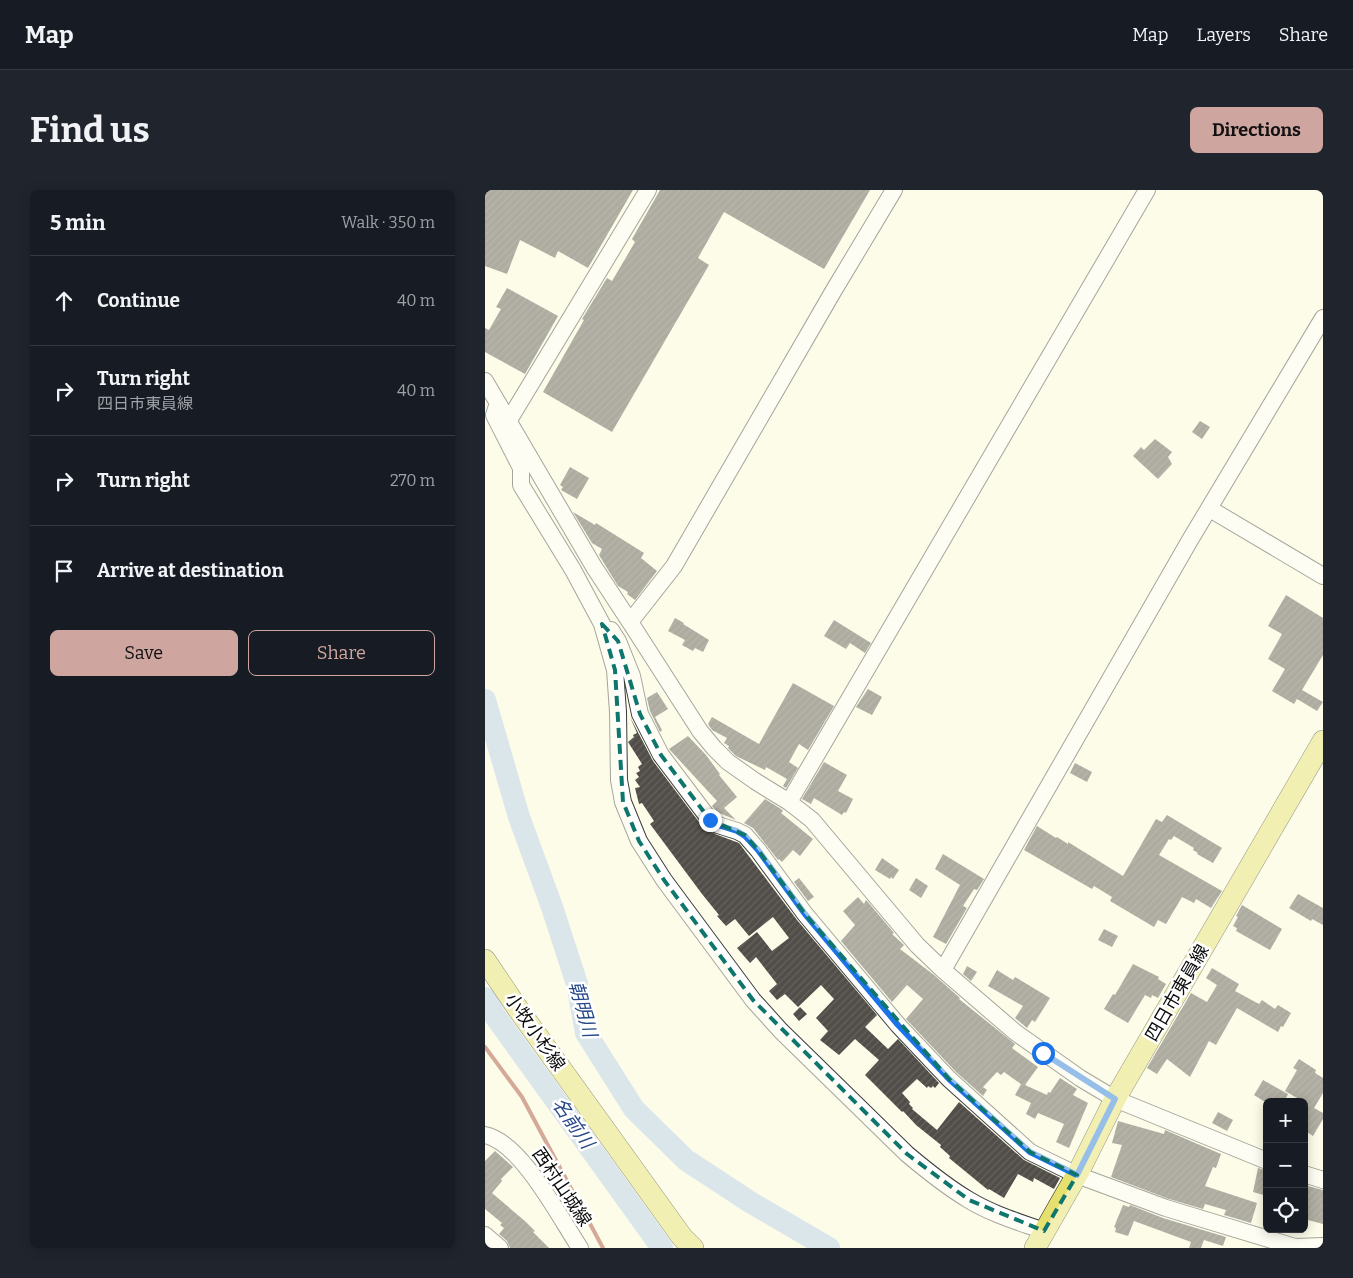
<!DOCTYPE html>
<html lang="en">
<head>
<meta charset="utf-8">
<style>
  body { margin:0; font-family:Bitter,"Noto Sans JP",serif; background:#20242c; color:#f1f3f6 }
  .controls { position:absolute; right:15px; bottom:15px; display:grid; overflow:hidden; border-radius:8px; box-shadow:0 2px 12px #0003 }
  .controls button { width:45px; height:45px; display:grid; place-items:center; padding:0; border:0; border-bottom:1px solid #363941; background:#171b24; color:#f1f3f6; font:25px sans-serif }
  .stop { position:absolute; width:15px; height:15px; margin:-11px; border:4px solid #1a73e8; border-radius:50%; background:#fff }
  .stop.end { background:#1a73e8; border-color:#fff; box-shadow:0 1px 5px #0008 }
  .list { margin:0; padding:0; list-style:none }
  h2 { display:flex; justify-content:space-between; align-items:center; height:65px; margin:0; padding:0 20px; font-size:21px }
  h2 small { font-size:16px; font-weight:400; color:#9ea1a6 }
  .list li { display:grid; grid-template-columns:32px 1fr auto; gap:15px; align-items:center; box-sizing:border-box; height:90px; padding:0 20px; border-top:1px solid #363941 }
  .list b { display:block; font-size:19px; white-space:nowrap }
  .list p { margin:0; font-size:16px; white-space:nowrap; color:#9ea1a6 }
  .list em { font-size:16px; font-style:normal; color:#9ea1a6 }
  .actions { display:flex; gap:10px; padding:15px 20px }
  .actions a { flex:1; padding:11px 0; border:1px solid #cfa59f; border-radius:8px; text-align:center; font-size:18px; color:#cfa59f }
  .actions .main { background:#cfa59f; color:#111 }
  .icon { flex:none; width:28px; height:28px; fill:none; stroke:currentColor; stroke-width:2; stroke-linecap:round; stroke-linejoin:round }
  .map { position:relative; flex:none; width:838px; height:1058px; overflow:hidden; border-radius:8px }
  header { display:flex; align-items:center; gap:30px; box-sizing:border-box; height:70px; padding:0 25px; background:#171b24; border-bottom:1px solid #363941 }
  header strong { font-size:24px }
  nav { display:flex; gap:28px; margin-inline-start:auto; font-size:18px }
  .intro { display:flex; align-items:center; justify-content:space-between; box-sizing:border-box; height:120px; padding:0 30px }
  h1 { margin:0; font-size:35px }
  .button { padding:12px 22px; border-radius:8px; background:#cfa59f; color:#111; font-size:18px; font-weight:700 }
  main { display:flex; gap:30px; padding:0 30px }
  aside { flex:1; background:#171b24; border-radius:8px; box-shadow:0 2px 12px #0003 }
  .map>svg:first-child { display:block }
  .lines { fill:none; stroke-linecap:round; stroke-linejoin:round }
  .river { stroke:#b4cced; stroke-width:22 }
  .building { fill:url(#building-hatch) }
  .minor-casing { stroke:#3d3d3d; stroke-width:18 }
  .major-casing { stroke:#1b1b1b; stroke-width:22 }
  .minor { stroke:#fff; stroke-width:16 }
  .major { stroke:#e6e16f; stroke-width:21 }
  .rail { stroke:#a64635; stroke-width:4 }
  .route { stroke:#1a73e8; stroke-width:6 }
  .marked { fill:none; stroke:#0f766e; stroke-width:4; stroke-dasharray:10 6; stroke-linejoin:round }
  .labels { text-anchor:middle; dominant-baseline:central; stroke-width:5; stroke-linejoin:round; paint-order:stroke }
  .street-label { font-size:18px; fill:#0a0a0a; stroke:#fff }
  .water-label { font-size:19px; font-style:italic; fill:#254989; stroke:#fff }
</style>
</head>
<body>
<header>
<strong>Map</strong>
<nav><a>Map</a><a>Layers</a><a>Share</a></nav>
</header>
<div class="intro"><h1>Find us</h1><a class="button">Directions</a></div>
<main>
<aside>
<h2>5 min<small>Walk · 350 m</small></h2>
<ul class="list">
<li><svg class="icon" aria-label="ahead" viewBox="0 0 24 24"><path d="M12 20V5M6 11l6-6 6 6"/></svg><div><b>Continue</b></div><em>40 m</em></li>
<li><svg class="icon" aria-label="right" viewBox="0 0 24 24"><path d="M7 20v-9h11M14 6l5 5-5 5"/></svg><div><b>Turn right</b><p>四日市東員線</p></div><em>40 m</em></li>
<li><svg class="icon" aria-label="right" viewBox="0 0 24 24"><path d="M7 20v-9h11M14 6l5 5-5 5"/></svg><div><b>Turn right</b></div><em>270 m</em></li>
<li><svg class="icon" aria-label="arrive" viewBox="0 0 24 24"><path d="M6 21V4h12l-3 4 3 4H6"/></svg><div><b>Arrive at destination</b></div></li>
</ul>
<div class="actions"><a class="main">Save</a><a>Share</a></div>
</aside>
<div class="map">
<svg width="838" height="1058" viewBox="0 0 838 1058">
  <defs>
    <pattern id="building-hatch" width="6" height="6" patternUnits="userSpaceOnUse" patternTransform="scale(1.25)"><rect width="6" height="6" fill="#514d48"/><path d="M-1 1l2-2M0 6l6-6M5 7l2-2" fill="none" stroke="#65625e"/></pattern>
  </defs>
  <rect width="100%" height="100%" fill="#fcfce9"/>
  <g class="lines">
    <path class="river" d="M 0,510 L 34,627 L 67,717 L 92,794 L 101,843 L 149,919 L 201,970 L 265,1012 L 344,1058
      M 0,808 L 10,826 L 177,1058"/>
  </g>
  <path class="building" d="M 0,0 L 148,0 L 103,78 L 73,61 L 70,68 L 35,50 L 22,84 L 0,76 Z
    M 175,0 L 385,0 L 339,79 L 239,22 L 213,68 L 224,75 L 127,242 L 58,202 L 99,130 L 97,129 L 122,88 L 127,91 L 133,81 L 150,52 L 147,49 Z
    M 22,98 L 73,126 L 40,184 L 0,162 L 0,138 L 4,140 L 16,119 L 11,117 Z
    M 715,231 L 725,237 L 717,249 L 707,242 Z
    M 670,249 L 687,262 L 683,267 L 687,274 L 673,289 L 648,266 L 656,257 L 659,260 Z
    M 85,277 L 104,288 L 92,309 L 76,300 L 78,297 L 75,295 Z
    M 88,322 L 110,335 L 111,333 L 159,363 L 156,368 L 172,381 L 150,410 L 142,404 L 143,402 L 133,396 L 114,365 L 117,359 L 107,353 Z
    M 801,405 L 838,428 L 838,465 L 817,500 L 838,512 L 832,521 L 812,509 L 809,514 L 787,501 L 800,479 L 783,469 L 797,444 L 783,436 Z
    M 190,428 L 199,433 L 198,434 L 203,437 L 224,450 L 218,462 L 210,458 L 208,461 L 197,455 L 200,450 L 183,441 Z
    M 349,430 L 386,453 L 380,463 L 365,453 L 361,459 L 339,446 Z
    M 308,493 L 349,516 L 323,560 L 314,554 L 304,572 L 313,578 L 301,598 L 298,596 L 302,589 L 281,577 L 280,580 L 251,566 L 243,558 L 244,556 L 239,553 L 242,548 L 227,540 L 223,534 L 227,527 L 274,554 Z
    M 383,499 L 397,507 L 387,525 L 371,517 Z
    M 172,502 L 183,519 L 170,527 L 177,540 L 175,542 L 165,521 L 162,508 Z
    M 145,527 L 168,571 L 217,636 L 230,644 L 254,653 L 312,730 L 392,825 L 380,837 L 403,859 L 413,849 L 454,893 L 450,898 L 448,896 L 446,898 L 443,896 L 442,898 L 432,889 L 417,903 L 425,912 L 424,914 L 428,918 L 427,919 L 452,940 L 474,912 L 539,970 L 575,988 L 569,999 L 549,988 L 548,992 L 533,984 L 519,1008 L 504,999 L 503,1000 L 464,968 L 465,966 L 455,957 L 456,955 L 431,935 L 418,921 L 417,922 L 380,885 L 394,870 L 370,849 L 354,865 L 335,850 L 343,841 L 331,828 L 349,809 L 336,795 L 313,817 L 300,804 L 292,810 L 284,801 L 292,794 L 271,767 L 265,773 L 252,758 L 272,742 L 287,761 L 304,748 L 288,727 L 264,746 L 250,729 L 241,736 L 232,726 L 234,725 L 217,704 L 165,634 L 169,631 L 157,613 L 154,614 L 150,598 L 155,597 L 150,590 L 154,587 L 151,583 L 155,581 L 153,577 L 157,574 L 143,552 L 149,547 L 148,545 L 152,543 Z
    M 203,546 L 221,565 L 235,584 L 234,585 L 252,607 L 239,618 L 251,630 L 232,622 L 227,616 L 232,611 L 184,559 Z
    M 339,572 L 362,585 L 353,601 L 368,609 L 361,623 L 359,622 L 357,625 L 329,608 L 326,614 L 317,609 Z
    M 590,573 L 607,582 L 602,592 L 585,583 Z
    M 280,609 L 296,619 L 298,621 L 296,623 L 328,649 L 315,666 L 308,660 L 297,672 L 294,669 L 293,670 L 268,638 L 259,633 Z
    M 682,625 L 737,658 L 728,673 L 712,664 L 713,663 L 708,660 L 709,658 L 689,646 L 686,650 L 684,649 L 674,665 L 737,701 L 726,718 L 711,709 L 709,713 L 697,707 L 681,734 L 673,730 L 669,737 L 625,711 L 627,707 L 609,696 L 607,699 L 539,660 L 552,636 L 571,648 L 572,647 L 583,654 L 583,652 L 638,686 L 671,629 L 677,632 Z
    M 458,664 L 499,689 L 492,700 L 489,699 L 478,716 L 482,718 L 461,754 L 448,747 L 475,695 L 450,679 Z
    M 397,668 L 414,680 L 408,689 L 406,687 L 405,689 L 390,680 Z
    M 314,688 L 329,707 L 323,711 L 309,692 Z
    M 431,688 L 443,696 L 436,708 L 424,700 Z
    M 813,704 L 838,718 L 838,735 L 827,729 L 826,731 L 804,718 Z
    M 373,707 L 379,714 L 381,710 L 383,712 L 409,743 L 407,744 L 419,755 L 415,759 L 449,785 L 475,808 L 474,809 L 530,854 L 527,858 L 553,877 L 540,895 L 562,905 L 563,902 L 565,903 L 575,888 L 592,899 L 588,905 L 603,913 L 584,958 L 571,952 L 579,934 L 553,923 L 550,929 L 541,924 L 546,913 L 530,905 L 536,894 L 519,882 L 516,885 L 512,882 L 498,897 L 502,900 L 498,906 L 471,882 L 421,829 L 438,809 L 422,795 L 407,812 L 356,751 L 370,735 L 358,721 Z
    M 757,715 L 797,739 L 785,760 L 751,741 L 752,738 L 748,736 L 753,727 L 751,726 Z
    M 619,739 L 633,746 L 627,757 L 613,750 Z
    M 648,774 L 674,787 L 673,789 L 681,794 L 673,808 L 667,805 L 666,808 L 660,805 L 643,833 L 619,819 L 628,804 L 630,805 Z
    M 482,776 L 492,782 L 486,791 L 478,784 Z
    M 727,778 L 754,794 L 750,801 L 774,814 L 777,810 L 790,819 L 793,815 L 806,823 L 798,837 L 796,836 L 793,842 L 752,818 L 731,855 L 724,851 L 705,887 L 682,869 L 672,884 L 662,878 L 706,803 L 722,812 L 732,795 L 721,788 Z
    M 512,780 L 528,790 L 530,787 L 565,808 L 550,832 L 547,830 L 542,838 L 530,828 L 538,816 L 503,796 Z
    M 315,817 L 322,824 L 314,831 L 308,824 Z
    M 814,869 L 831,880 L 830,883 L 838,888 L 838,903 L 829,918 L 838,923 L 838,929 L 828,946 L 819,940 L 819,912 L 800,901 L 812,880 L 808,878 Z
    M 778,890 L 803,904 L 799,912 L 780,912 L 769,905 Z
    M 733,922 L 748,930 L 742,941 L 727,933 Z
    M 633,931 L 679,944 L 680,940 L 736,964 L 731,978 L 728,977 L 720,996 L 772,1013 L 766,1033 L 739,1025 L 741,1020 L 720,1014 L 718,1019 L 684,1009 L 626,987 L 637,955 L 627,953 Z
    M 10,961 L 28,977 L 16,989 L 17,991 L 7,1003 L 41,1032 L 50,1041 L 48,1042 L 64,1058 L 25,1058 L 22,1051 L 14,1044 L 19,1038 L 15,1035 L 17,1033 L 0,1019 L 0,971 Z
    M 773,978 L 782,981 L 782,1006 L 768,1002 Z
    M 819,995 L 838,1000 L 838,1034 L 819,1029 Z
    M 638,1015 L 644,1017 L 645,1015 L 678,1028 L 741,1047 L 738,1056 L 719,1050 L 716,1058 L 704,1058 L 706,1052 L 649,1031 L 643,1046 L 630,1042 L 631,1038 L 629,1037 Z"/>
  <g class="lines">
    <defs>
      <path id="minor" d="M 409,0 L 349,100 L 189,376 L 145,432 L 215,541 L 229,558 L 243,572 L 270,591 L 304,612 L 327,630 L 432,755 L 458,780 L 530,842 L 595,888 L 630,909 L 782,971
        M 0,191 L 109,377 L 145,432
        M 13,213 L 9,225 L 36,278 L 36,295 L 88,380 L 117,434 L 130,480 L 133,522 L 134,590 L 138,612 L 154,651 L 179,690 L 268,810 L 296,841 L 422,964 C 441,980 462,997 484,1010 C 507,1024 534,1032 559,1041
        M 24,230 L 163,0
        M 725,319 L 838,386
        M 126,440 L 133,451 L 147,486 L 155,524 L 176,565 L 225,630 L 233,635 L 252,641 L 260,645 L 273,660 L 320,724 L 413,835 L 464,889 L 545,962 L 592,985 L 681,1018 L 810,1057 L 838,1056
        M 304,612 L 662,0
        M 458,780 L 705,350 L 838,128
        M 0,945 C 36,952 75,1028 95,1058
        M 819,984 L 838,990
        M 0,1045 L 15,1058"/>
      <path id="major" d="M 0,770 L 33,819 L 197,1047 L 208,1058
        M 550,1058 L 594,981 L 630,909 L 838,551"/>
    </defs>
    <use href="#minor" class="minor-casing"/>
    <use href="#major" class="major-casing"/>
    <use href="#minor" class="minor"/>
    <use href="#major" class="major"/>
    <path class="rail" d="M 0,857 L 37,907 L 118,1058"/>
  </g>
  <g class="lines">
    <path class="route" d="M 225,630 L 233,635 L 252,641 L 260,646 L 273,660 L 320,724 L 413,835 L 464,889 L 545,962 L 592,985 L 630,909 L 558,863"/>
  </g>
  <path d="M0 0H838V1058H0ZM 117,434 L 133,451 L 155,524 L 176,565 L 225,630 L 260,645 L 273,660 L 320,724 L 464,889 L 545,962 L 592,985 L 559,1041 L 484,1010 L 422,964 L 268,810 L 179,690 L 154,651 L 138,612 L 130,480 Z" fill="#fcfce9" fill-opacity=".55" fill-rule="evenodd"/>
  <path class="marked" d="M 117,434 L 133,451 L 155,524 L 176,565 L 225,630 L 260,645 L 273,660 L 320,724 L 464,889 L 545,962 L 592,985 L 559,1041 L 484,1010 L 422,964 L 268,810 L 179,690 L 154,651 L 138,612 L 130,480 Z"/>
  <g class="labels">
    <g class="street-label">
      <text transform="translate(692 803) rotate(-60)">四日市東員線</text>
      <text transform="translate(50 842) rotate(55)">小牧小杉線</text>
      <text transform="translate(77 997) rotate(56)">西村山城線</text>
    </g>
    <g class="water-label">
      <text transform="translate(98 819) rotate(74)">朝明川</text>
      <text transform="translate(88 933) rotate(55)">名前川</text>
    </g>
  </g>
</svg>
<div class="controls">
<button>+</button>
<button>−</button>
<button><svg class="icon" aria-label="locate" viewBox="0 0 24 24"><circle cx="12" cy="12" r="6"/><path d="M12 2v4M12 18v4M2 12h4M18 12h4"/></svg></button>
</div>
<div class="stop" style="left:558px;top:863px"></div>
<div class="stop end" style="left:225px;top:630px"></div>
</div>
</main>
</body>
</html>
